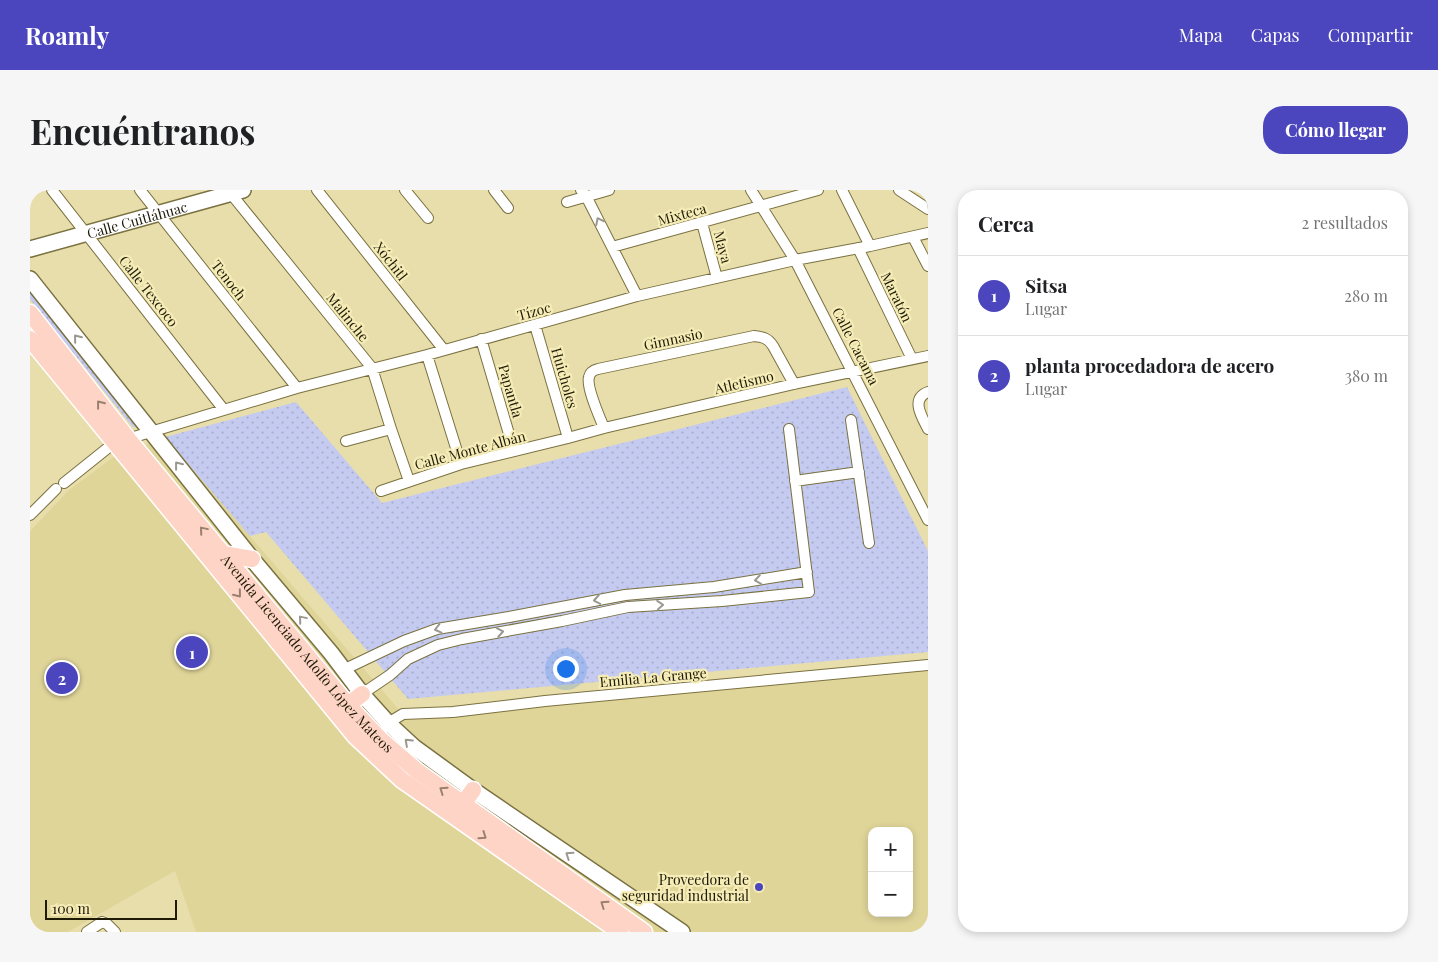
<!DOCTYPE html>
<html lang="es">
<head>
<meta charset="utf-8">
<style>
  body { margin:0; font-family:"Playfair Display",serif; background:#f6f6f6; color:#202124 }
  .controls { position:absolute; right:15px; bottom:15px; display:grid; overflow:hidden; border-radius:10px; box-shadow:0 2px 8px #0003 }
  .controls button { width:45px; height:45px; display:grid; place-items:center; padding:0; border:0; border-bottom:1px solid #e0e0e0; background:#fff; color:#202124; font:25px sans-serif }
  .scale { position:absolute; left:15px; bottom:12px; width:132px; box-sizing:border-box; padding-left:5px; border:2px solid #1e1a06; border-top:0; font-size:14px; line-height:18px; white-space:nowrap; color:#1e1a06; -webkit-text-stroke:4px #f5ecb7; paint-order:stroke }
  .you { position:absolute; left:535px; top:478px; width:18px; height:18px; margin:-12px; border:4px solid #fff; border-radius:50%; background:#1a73e8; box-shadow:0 0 0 8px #1a73e833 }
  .badge { display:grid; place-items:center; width:32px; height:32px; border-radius:50%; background:#4b46bd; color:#fff; font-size:16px; font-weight:700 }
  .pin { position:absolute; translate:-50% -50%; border:2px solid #fff; box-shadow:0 1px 5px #0006 }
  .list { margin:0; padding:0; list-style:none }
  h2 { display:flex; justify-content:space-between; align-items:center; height:65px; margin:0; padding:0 20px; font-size:21px }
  h2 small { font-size:16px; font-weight:400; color:#757577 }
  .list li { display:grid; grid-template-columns:32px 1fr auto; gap:15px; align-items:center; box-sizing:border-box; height:80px; padding:0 20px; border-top:1px solid #e0e0e0 }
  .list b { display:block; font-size:19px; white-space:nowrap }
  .list p { margin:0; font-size:16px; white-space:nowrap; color:#757577 }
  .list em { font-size:16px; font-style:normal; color:#757577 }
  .map { position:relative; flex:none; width:898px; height:742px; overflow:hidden; border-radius:20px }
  header { display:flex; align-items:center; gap:30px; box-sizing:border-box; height:70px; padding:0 25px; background:#4b46bd; color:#fff }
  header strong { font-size:24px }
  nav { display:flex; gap:28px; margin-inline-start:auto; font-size:18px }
  .intro { display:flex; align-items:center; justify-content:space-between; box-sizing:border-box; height:120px; padding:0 30px }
  h1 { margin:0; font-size:35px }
  .button { padding:12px 22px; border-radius:20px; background:#4b46bd; color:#fff; font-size:18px; font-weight:700 }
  main { display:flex; gap:30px; padding:0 30px }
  aside { flex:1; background:#fff; border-radius:20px; box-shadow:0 2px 8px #0003 }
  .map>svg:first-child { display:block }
  .built { fill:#e0d599; fill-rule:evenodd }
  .grass { fill:url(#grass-dots) }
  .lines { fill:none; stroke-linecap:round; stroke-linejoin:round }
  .street-casing { stroke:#7a7141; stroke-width:12 }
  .secondary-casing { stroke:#7a7141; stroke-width:18 }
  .primary-casing { stroke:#fff; stroke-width:19 }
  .street { stroke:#fff; stroke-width:10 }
  .secondary { stroke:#fff; stroke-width:15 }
  .primary { stroke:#fed4c6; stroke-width:16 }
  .oneway { stroke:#9a988f }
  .oneway2 { stroke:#998070 }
  .poi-dot { fill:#4b46bd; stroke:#f5ecb7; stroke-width:2 }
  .labels { text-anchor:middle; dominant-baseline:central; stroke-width:4.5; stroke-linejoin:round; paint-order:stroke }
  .street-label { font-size:14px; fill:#1e1a06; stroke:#f5ecb7 }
  .poi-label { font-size:14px; fill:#1e1a06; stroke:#f5ecb7; text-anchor:end }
</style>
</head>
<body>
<header>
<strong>Roamly</strong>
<nav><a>Mapa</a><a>Capas</a><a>Compartir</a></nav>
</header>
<div class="intro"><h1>Encuéntranos</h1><a class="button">Cómo llegar</a></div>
<main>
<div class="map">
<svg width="898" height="742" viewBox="0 0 898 742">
  <defs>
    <pattern id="grass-dots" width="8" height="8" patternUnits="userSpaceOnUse" patternTransform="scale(1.25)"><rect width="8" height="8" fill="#c5cbf0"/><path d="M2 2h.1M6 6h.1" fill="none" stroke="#a9aecc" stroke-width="1.8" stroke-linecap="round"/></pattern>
  </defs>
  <rect width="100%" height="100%" fill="#e8deab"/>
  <path class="built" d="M 135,247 L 370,521 L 898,472 L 898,742 L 166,742 L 145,681 L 38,742 L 0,742 L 0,341 L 38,301 L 82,268 ZM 842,641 L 879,641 L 879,723 L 842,723 Z"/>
  <path class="grass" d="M 0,93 L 109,236 L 107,238 L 102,236 L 0,109 Z
    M 817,197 L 898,361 L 898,462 L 378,509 L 236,342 L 220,346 L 135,247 L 266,212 L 352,313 Z"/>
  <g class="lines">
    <defs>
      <path id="street" d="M 22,0 L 194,220
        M 110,0 L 267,198
        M 198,0 L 342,178 L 361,239 L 379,291
        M 287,0 L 414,160
        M 375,0 L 398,28
        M 464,0 L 478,18
        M 551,0 L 556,6 L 607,106
        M 721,0 L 765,70 L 898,330
        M 812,0 L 840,56
        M 869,0 L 898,19
        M 537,12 L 579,0
        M 672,33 L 687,88
        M 883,47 L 898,76
        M 582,57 L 788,0
        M 828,58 L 882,169
        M 505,135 L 538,248
        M 451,149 L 484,261
        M 397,165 L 431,274
        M 898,202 C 880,209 892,227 898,239
        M 821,230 L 839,353
        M 574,238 C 570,228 556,197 559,187 C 560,182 564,180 568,179 L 724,146 C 733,147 738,148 743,156 L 764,194
        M 316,251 L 361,239
        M 765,291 L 829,282
        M 34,293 L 84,253 L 267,198 L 397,165 L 607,106 L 765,70 L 840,56 L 898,43
        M 351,301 L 431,274 L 538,248 L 574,238 L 764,194 L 898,166
        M 0,325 L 26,299
        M 313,480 L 374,451 L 407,439 L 479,427 L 595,405 L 684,397 L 777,382
        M 332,504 L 360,485 L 378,469 L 408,455 L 432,449 L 532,431 L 598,417 L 692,411 L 779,402 L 759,239
        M 355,538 L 358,533 L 373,524 L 423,522 L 515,511 L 898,475
        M 57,742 L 72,732 L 77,734 L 85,742"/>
      <g id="secondary">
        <path id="s1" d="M 0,59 L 213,0"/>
        <path d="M 0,89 L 222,369 L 301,463 L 332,504 L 358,533 L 384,557 L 443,600 L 652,742"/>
      </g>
      <g id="primary">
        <path id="s2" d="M 0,123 L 98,249 L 318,515 L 350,549 L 387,581 L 614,742"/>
        <path d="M 0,149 L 325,546 L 372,590 L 590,742"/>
        <path d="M 193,364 L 222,369"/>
        <path d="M 310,520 L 312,520 L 332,504"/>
        <path d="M 433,614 L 443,600"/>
      </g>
    </defs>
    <use href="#street" class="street-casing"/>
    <use href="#secondary" class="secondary-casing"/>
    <use href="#primary" class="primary-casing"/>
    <use href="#street" class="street"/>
    <use href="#secondary" class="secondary"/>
    <use href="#primary" class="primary"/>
  </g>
  <defs><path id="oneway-chevron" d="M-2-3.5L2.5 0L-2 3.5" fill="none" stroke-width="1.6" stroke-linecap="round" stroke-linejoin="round" transform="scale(1.25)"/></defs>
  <g class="oneway">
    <use href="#oneway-chevron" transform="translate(569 31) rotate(-117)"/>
    <use href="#oneway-chevron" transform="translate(47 148) rotate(-129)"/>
    <use href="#oneway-chevron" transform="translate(148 275) rotate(-128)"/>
    <use href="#oneway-chevron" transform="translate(728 390) rotate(171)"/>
    <use href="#oneway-chevron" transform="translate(567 410) rotate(170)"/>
    <use href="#oneway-chevron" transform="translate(630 415) rotate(-4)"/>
    <use href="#oneway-chevron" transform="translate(272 429) rotate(-130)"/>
    <use href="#oneway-chevron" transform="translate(408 439) rotate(166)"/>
    <use href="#oneway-chevron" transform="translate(470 442) rotate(-10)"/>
    <use href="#oneway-chevron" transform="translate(378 552) rotate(-137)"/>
    <use href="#oneway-chevron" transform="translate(539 665) rotate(-146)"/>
  </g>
  <g class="oneway2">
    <use href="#oneway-chevron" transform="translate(70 214) rotate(-128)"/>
    <use href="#oneway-chevron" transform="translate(173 340) rotate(-130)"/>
    <use href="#oneway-chevron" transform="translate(208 404) rotate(51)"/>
    <use href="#oneway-chevron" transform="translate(413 600) rotate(-145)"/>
    <use href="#oneway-chevron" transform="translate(453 646) rotate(35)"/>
    <use href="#oneway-chevron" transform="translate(574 714) rotate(-145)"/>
  </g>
  <circle class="poi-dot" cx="729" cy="697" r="5"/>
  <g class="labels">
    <g class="street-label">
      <text transform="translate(652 24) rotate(-15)">Mixteca</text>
      <text stroke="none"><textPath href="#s1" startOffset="111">Calle Cuitláhuac</textPath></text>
      <text transform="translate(693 57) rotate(75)">Maya</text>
      <text transform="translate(361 71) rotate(52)">Xóchitl</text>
      <text transform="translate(199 90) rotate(52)">Tenoch</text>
      <text transform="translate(119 101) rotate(52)">Calle Texcoco</text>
      <text transform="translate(867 107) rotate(64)">Maratón</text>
      <text transform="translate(504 121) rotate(-15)">Tízoc</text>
      <text transform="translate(318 127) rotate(51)">Malinche</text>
      <text transform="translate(643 149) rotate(-12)">Gimnasio</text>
      <text transform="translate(826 156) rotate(63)">Calle Cacama</text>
      <text transform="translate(535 188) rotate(74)">Huicholes</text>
      <text transform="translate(714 192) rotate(-13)">Atletismo</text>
      <text transform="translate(481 201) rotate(74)">Papantla</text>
      <text transform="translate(440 260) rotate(-15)">Calle Monte Albán</text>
      <text stroke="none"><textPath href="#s2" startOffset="439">Avenida Licenciado Adolfo López Mateos</textPath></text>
      <text transform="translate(623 487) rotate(-5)">Emilia La Grange</text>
    </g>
    <g class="poi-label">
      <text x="719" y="689">Proveedora de<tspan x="719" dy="16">seguridad industrial</tspan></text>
    </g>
  </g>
</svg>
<div class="controls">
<button>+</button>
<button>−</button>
</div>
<div class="scale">100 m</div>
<div class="you"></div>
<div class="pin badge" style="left:162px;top:462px">1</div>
<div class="pin badge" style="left:32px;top:488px">2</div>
</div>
<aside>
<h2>Cerca<small>2 resultados</small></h2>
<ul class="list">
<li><span class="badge">1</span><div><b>Sitsa</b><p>Lugar</p></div><em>280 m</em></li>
<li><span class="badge">2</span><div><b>planta procedadora de acero</b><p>Lugar</p></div><em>380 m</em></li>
</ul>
</aside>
</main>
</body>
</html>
